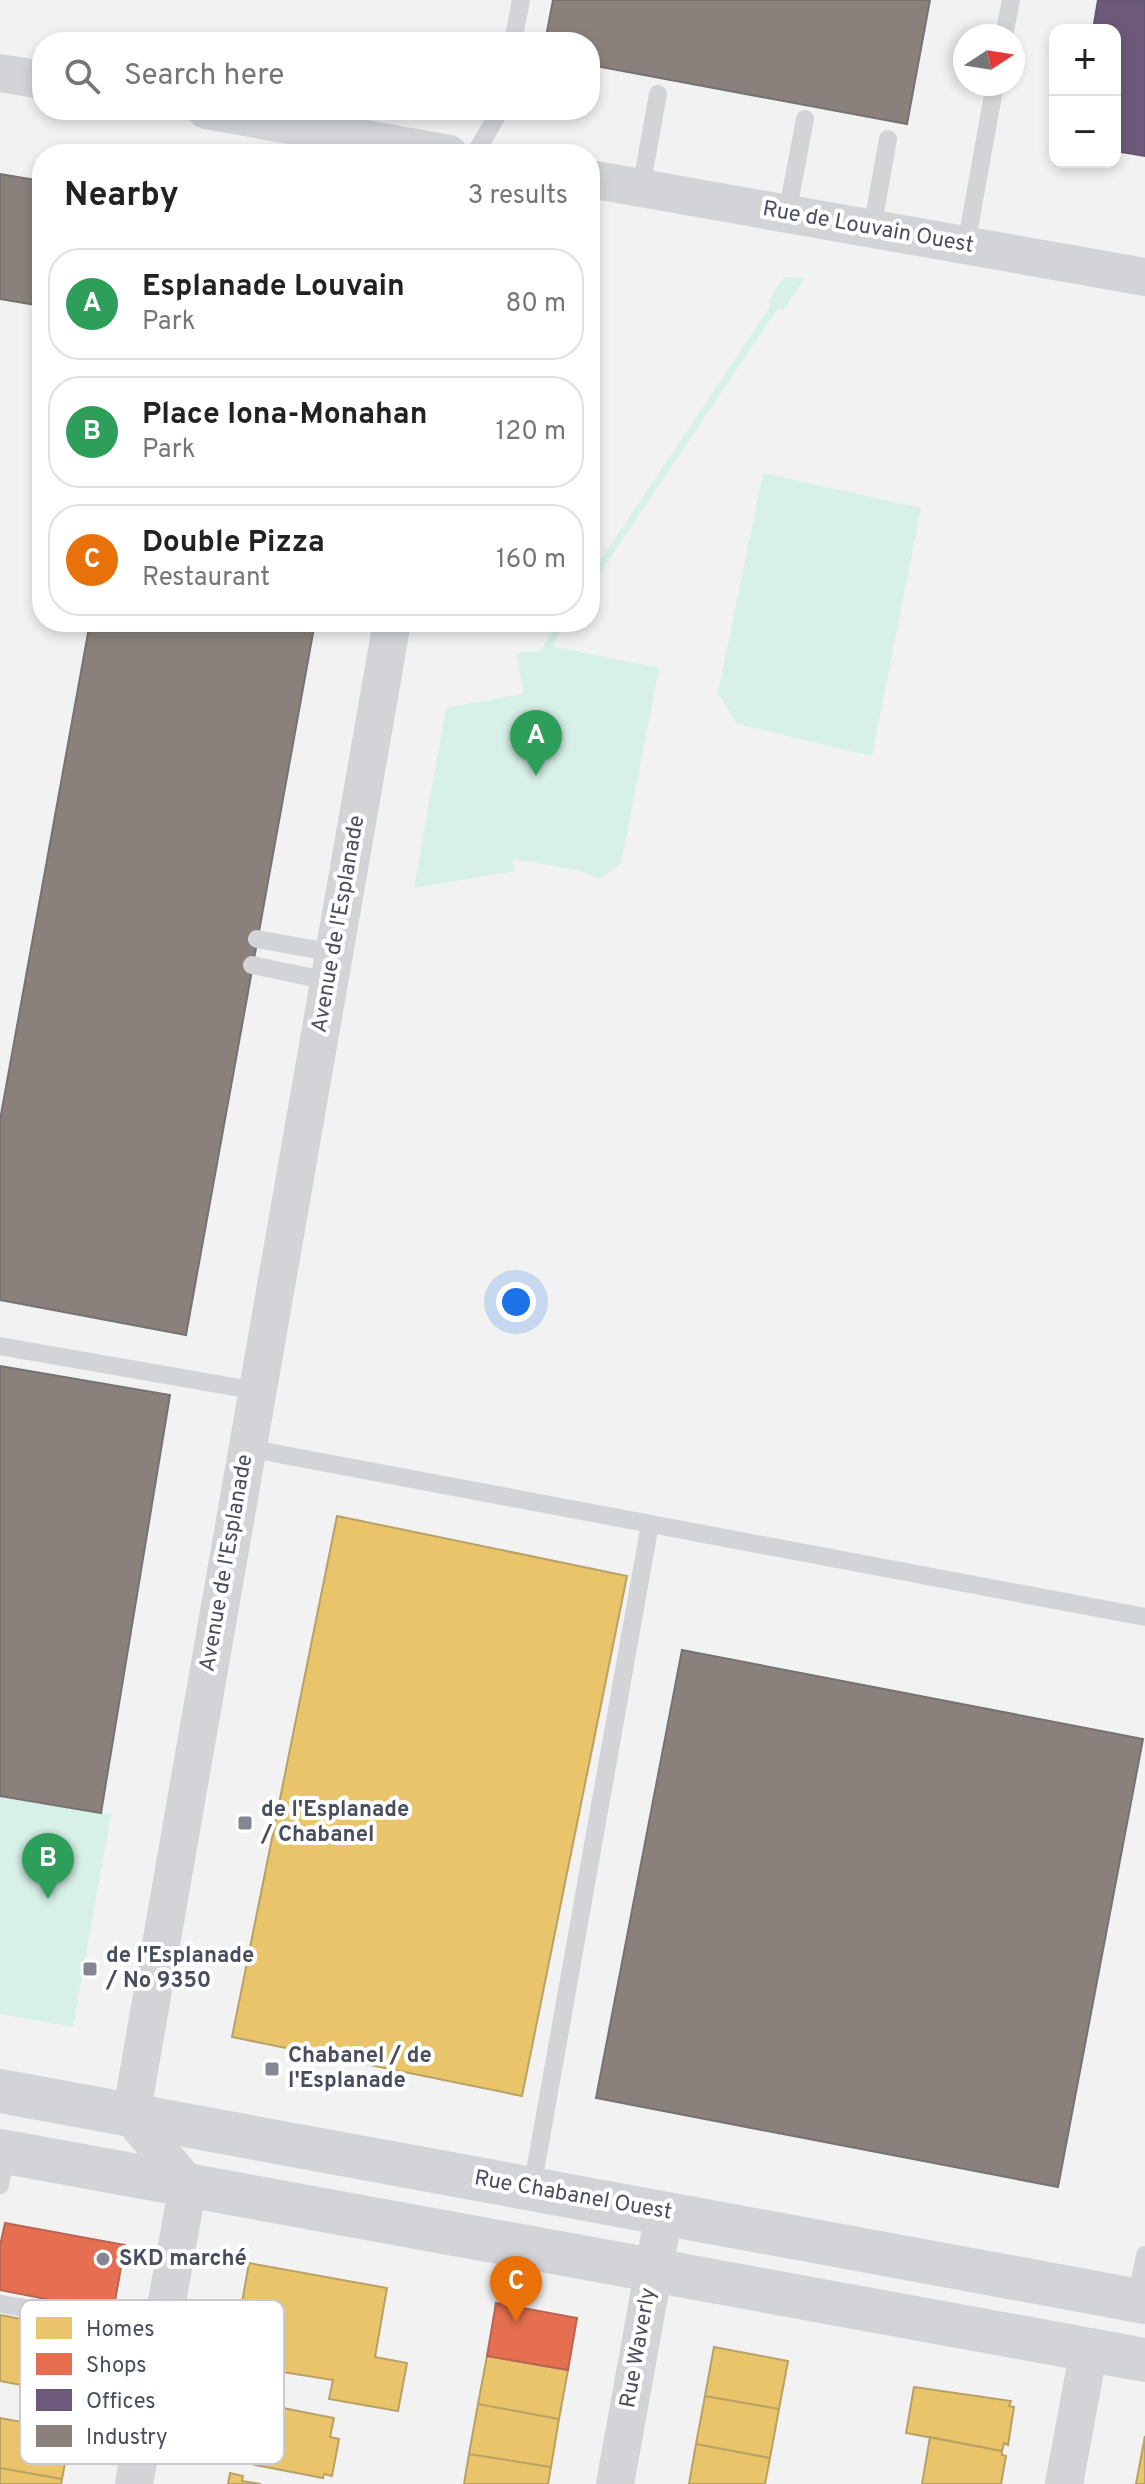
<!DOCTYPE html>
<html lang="en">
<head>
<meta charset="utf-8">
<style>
  body { margin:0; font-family:Overpass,sans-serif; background:#f6f6f6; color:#222 }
  .controls { position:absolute; right:24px; top:24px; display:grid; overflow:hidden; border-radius:16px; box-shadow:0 4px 12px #0003 }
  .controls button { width:72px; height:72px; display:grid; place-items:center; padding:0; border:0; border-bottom:2px solid #e0e0e0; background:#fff; color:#222; font:40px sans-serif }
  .compass { position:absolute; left:953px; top:24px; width:72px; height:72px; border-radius:50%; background:#fff; box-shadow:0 4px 12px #0003; rotate:78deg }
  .you { position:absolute; left:516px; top:1302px; width:28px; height:28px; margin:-20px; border:6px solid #fff; border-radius:50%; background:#1a73e8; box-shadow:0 0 0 12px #1a73e833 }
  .badge { display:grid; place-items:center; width:52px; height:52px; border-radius:50%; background:#db2777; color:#fff; font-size:26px; font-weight:700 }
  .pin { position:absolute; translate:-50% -66px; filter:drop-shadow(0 2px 4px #0008) }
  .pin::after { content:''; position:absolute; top:42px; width:28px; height:24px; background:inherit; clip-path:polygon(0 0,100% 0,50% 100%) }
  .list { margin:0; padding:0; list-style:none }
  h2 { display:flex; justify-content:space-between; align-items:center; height:104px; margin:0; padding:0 32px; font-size:34px }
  h2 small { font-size:26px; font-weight:400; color:#767676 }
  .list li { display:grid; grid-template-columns:52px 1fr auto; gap:24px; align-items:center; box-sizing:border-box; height:112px; margin:0 16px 16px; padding:0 16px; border:2px solid #e0e0e0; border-radius:32px }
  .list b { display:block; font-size:30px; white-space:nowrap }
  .list p { margin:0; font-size:26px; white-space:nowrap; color:#767676 }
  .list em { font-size:26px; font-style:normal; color:#767676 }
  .icon { flex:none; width:44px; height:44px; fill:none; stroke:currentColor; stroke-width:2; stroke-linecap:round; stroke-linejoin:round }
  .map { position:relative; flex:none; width:1145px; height:2484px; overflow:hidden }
  .search { position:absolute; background:#fff; box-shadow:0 4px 12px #0003; left:32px; top:32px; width:568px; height:88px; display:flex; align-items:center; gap:20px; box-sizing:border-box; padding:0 28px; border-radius:32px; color:#767676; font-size:30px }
  .panel { position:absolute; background:#fff; box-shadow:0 4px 12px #0003; left:32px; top:144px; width:568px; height:488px; border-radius:32px }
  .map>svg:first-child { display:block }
  .green { fill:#d7f0e8 }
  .homes { fill:#e9c46a; stroke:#b9a166; stroke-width:2 }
  .shops { fill:#e76f51; stroke:#b86555; stroke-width:2 }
  .offices { fill:#6d597a; stroke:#625672; stroke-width:2 }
  .industry { fill:#8a817c; stroke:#767273; stroke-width:2 }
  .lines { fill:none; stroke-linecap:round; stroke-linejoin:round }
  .service { stroke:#d3d4d8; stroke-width:18 }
  .minor { stroke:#d3d4d8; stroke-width:38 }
  .tertiary { stroke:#d3d4d8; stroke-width:44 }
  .poi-dot { fill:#848792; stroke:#fff; stroke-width:3 }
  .labels { text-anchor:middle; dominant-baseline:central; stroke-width:8; stroke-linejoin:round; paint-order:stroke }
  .street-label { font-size:22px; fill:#494e5e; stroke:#fff }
  .poi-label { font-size:22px; font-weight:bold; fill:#494e5e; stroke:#fff; text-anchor:start }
  .key { fill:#fff; stroke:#c8cacf; stroke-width:2 }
  .key-label { font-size:22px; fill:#494e5e }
</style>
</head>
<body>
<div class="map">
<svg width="1145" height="2484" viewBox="0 0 1145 2484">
  <rect width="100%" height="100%" fill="#f2f2f2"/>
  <path class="green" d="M 784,277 L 805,278 L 783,310 L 778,308 L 590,588 L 590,576 L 771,305 L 768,302 Z
    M 763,473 L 921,508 L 872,756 L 737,724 L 718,693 Z
    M 559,622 L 567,622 L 552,646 L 659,668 L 621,864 L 600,879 L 578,870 L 513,859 L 514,871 L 414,888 L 446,708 L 523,694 L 517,653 L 540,651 Z
    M 0,1796 L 111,1814 L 73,2027 L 0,2014 Z"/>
  <path class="homes" d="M 337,1516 L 627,1576 L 522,2096 L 232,2037 Z
    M 249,2263 L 387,2288 L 375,2357 L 407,2363 L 398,2411 L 329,2399 L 333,2380 L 231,2364 Z
    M 0,2315 L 90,2332 L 80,2396 L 0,2381 Z
    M 714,2347 L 788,2361 L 779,2409 L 705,2396 Z
    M 487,2356 L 568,2370 L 559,2419 L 478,2404 Z
    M 914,2387 L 1011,2401 L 1009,2406 L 1014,2407 L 1008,2445 L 1004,2443 L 1002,2451 L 906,2433 Z
    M 705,2396 L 779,2409 L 770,2458 L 696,2444 Z
    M 247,2401 L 334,2418 L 330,2437 L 339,2439 L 332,2476 L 324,2474 L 323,2478 L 235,2461 Z
    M 478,2404 L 559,2419 L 551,2467 L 469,2454 Z
    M 0,2418 L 71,2431 L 62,2479 L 0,2468 Z
    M 1145,2436 L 1145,2484 L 1136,2484 Z
    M 930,2437 L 1002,2451 L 1002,2455 L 1006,2456 L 1001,2484 L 922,2484 Z
    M 696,2444 L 770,2458 L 765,2484 L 689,2484 Z
    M 469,2454 L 551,2467 L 548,2484 L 464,2484 Z
    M 0,2468 L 62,2479 L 61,2484 L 0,2484 Z
    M 230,2473 L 243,2476 L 242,2481 L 261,2484 L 228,2484 Z"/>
  <path class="shops" d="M 5,2223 L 125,2245 L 113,2312 L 0,2290 L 0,2246 Z
    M 496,2303 L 577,2318 L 568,2370 L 487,2356 Z"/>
  <path class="offices" d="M 1098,0 L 1145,0 L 1145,156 L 1115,151 L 1115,30 L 1093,30 Z"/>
  <path class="industry" d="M 553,0 L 930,0 L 907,124 L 590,65 L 590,42 L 545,42 Z
    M 0,174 L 42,181 L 42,306 L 0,299 Z
    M 90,622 L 315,622 L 186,1335 L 0,1300 L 0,1120 Z
    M 0,1366 L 170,1395 L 101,1813 L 0,1796 Z
    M 682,1650 L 1143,1739 L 1058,2187 L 596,2098 Z"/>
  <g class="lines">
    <path class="service" d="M 1004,36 L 1011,0
      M 513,42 L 521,0
      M 475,154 L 500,110
      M 641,188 L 658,94
      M 787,214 L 805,119
      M 872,229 L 888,139
      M 966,245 L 995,84
      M 257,939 L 334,953
      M 252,965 L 329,981
      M 0,1346 L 257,1391
      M 247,1448 L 1145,1617
      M 0,2185 L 6,2152
      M 532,2188 L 650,1524
      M 1136,2300 L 1145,2255
      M 0,2304 L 163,2331"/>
    <path class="minor" d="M 0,73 L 42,80
      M 206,110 L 449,154
      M 590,179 L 1145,277
      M 134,2484 L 188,2185 L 131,2116 L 392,622
      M 615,2484 L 664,2213
      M 1064,2484 L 1089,2349"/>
    <path class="tertiary" d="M 0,2091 L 1145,2302
      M 0,2151 L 1145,2360"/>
  </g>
  <g class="poi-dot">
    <rect x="237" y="1815" width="16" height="16" rx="4"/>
    <rect x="82" y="1961" width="16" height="16" rx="4"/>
    <rect x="264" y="2061" width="16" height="16" rx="4"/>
    <circle cx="103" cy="2259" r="8"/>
  </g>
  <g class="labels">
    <g class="street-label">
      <text transform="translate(868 228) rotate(10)">Rue de Louvain Ouest</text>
      <text transform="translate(339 924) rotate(-80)">Avenue de l'Esplanade</text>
      <text transform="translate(227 1563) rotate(-80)">Avenue de l'Esplanade</text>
      <text transform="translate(573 2196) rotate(10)">Rue Chabanel Ouest</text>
      <text transform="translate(639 2348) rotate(-80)">Rue Waverly</text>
    </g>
    <g class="poi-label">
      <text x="261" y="1810">de l'Esplanade<tspan x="261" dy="25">/ Chabanel</tspan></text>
      <text x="106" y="1956">de l'Esplanade<tspan x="106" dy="25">/ No 9350</tspan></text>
      <text x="288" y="2056">Chabanel / de<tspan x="288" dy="25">l'Esplanade</tspan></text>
      <text x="119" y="2259">SKD marché</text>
    </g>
  </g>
  <rect x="20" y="2300" width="264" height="164" rx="12" class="key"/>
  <rect x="36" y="2317" width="36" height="22" fill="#e9c46a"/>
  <rect x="36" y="2353" width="36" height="22" fill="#e76f51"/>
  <rect x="36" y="2389" width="36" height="22" fill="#6d597a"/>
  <rect x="36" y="2425" width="36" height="22" fill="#8a817c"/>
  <g class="key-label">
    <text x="86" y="2336">Homes</text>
    <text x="86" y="2372">Shops</text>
    <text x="86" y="2408">Offices</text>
    <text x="86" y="2444">Industry</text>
  </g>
</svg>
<div class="controls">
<button>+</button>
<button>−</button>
</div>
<svg class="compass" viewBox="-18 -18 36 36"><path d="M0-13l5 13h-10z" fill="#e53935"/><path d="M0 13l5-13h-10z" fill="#767676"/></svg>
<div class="you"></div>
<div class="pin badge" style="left:536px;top:776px;background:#2e9e5b">A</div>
<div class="pin badge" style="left:48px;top:1899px;background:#2e9e5b">B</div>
<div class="pin badge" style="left:516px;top:2322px;background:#e8710a">C</div>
<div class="search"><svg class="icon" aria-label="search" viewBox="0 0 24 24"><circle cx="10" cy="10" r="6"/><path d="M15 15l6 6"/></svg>Search here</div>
<section class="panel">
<h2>Nearby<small>3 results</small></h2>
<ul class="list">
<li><span class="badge" style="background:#2e9e5b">A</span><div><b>Esplanade Louvain</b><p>Park</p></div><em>80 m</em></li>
<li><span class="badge" style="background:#2e9e5b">B</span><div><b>Place Iona-Monahan</b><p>Park</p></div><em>120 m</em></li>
<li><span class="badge" style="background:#e8710a">C</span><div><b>Double Pizza</b><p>Restaurant</p></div><em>160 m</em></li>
</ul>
</section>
</div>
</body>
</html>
